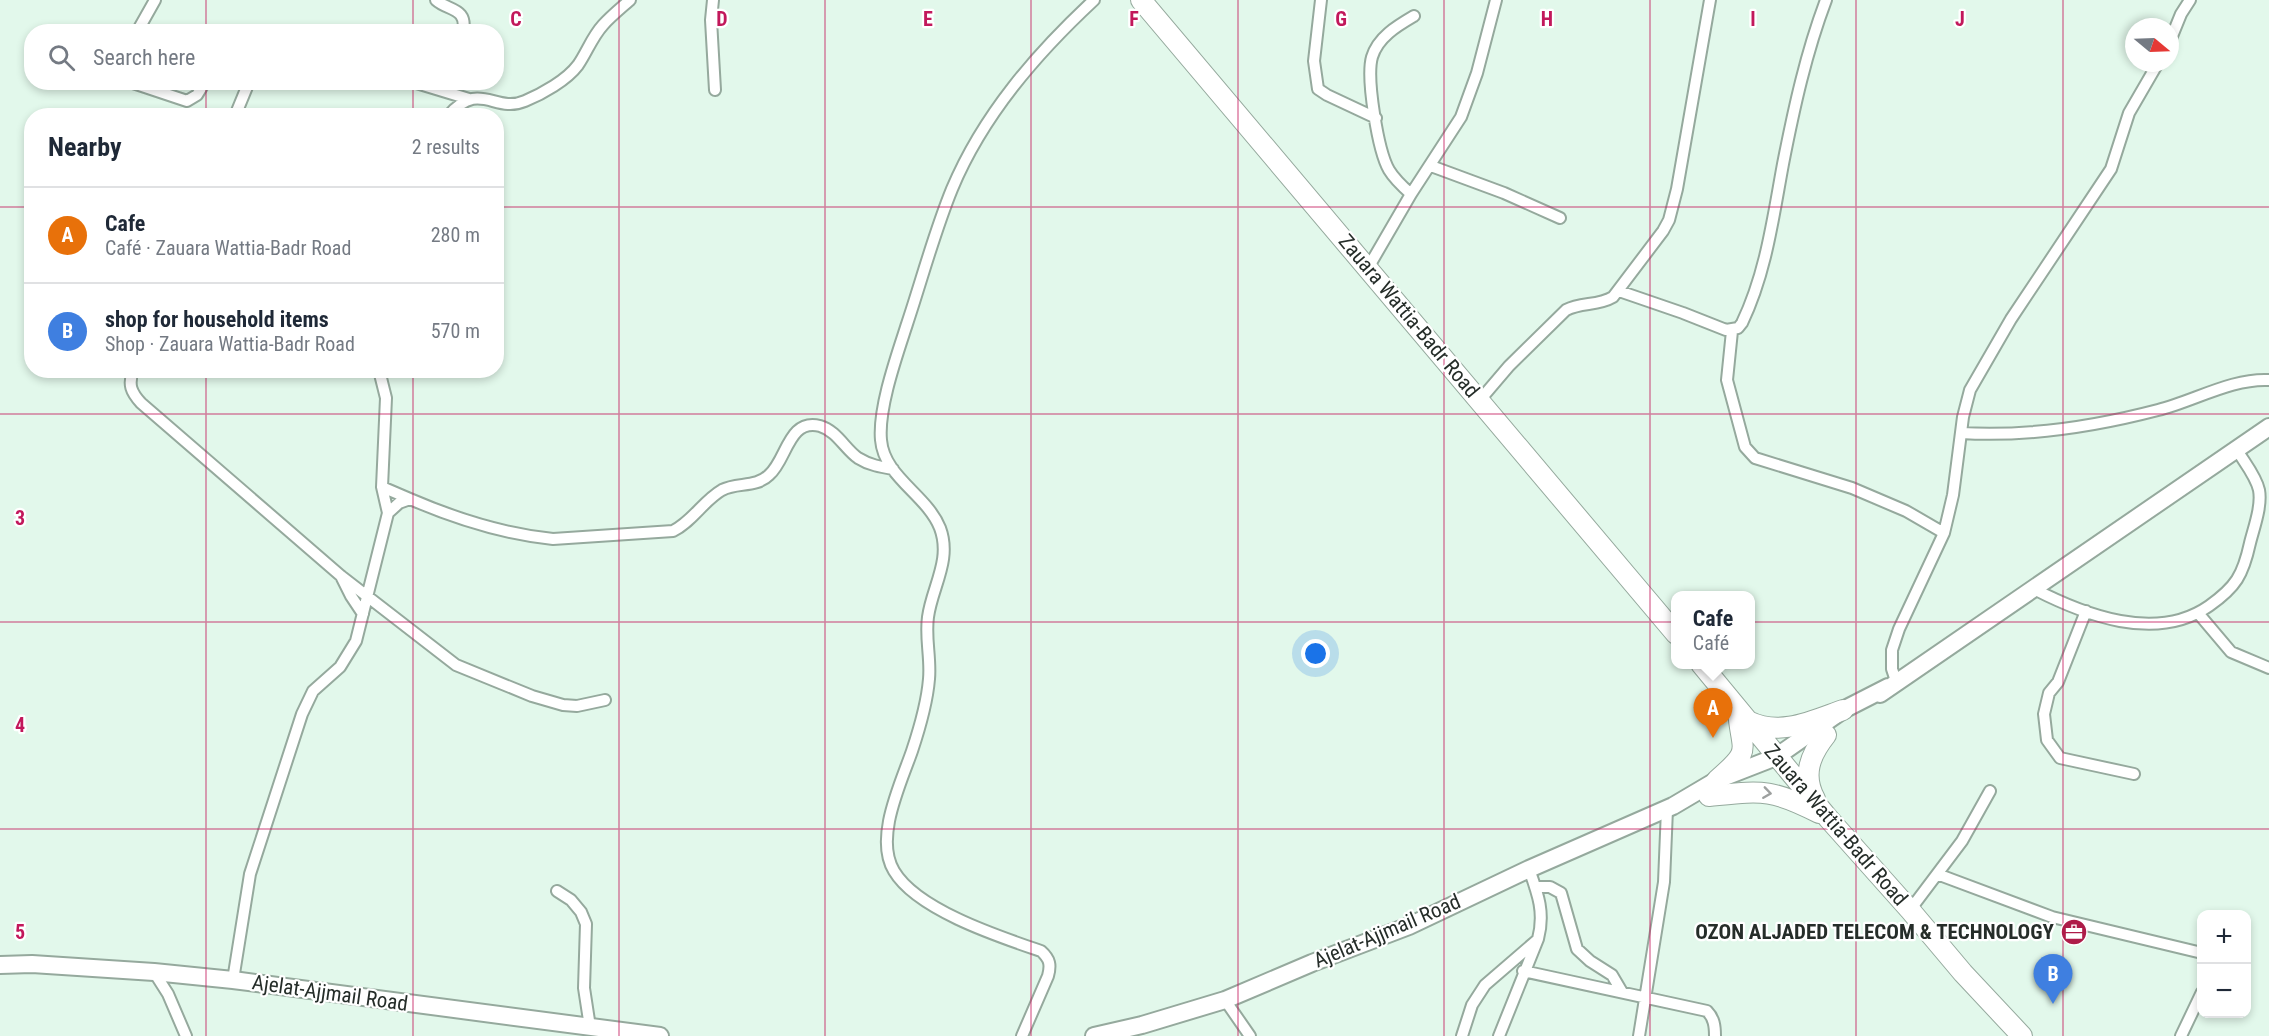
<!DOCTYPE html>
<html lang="en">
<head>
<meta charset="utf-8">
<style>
  body { margin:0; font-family:"Roboto Condensed",sans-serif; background:#f2f2f3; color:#1f2937 }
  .controls { position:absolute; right:18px; bottom:18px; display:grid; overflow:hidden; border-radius:12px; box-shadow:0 3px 9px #0003 }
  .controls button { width:54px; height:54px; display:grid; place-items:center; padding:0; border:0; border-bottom:2px solid #e0e1e3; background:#fff; color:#1f2937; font:30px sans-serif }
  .compass { position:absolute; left:2125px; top:18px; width:54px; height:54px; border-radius:50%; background:#fff; box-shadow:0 3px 9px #0003; rotate:109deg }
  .you { position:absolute; left:1316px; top:654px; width:21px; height:21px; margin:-15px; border:4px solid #fff; border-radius:50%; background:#1a73e8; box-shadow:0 0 0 9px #1a73e833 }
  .badge { display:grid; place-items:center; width:39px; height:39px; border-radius:50%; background:#0f766e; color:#fff; font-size:20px; font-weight:700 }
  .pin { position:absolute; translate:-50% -50px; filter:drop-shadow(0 2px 3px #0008) }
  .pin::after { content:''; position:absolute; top:32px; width:21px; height:18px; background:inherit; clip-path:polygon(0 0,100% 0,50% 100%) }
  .popup { position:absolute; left:1671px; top:591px; width:84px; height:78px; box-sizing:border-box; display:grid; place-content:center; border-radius:12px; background:#fff; filter:drop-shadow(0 2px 4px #0005); font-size:20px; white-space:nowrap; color:#747a83 }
  .popup b { font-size:22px; color:#1f2937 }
  .popup::after { content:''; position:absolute; left:50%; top:100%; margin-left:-12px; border:12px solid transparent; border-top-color:#fff }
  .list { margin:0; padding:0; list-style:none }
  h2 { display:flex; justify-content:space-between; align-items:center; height:78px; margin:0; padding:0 24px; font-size:26px }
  h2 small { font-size:20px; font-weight:400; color:#747a83 }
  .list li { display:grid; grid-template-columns:39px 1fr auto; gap:18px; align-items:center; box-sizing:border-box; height:96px; padding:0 24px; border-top:2px solid #e0e1e3 }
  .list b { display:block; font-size:22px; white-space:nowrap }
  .list p { margin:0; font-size:20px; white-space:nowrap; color:#747a83 }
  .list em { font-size:20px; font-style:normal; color:#747a83 }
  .icon { flex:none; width:33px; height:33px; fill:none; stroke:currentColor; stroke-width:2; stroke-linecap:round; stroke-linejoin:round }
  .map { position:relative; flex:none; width:2269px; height:1036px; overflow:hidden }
  .search { position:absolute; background:#fff; box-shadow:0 3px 9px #0003; left:24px; top:24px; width:480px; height:66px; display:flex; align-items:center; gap:15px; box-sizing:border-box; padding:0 21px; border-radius:24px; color:#747a83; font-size:22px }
  .panel { position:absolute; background:#fff; box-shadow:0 3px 9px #0003; left:24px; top:108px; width:480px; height:270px; border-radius:24px }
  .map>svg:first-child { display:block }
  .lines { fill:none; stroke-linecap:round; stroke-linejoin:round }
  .street-casing { stroke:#95a99d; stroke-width:14 }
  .primary-casing { stroke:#95a99d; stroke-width:20 }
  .highway-casing { stroke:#95a99d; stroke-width:22 }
  .street { stroke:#fff; stroke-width:10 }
  .primary { stroke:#fff; stroke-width:16 }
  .highway { stroke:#fff; stroke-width:20 }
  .oneway { stroke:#9da09f }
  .grid { fill:none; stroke:#c2185b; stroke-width:1.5; stroke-opacity:0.55 }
  .labels { text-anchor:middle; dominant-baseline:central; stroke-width:4.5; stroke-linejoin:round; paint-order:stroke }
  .street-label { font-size:21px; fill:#252d29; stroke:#fff }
  .poi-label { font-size:21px; font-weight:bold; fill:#252d29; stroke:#fff; text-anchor:end }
  .grid-label { font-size:20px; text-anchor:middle; font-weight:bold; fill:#c2185b; stroke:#fff; stroke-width:4.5; stroke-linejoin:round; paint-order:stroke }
</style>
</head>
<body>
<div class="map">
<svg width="2269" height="1036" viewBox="0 0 2269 1036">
  <rect width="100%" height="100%" fill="#e2f8eb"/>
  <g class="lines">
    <defs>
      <path id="street" d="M 436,0 C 448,11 468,7 463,32
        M 713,0 L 711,20 L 715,90
        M 1321,0 L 1314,61 L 1318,89 L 1327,95 L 1376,118
        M 137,32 L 155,0
        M 2170,41 L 2181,14 L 2190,0
        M 130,82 L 187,101 L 197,95 L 205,82
        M 413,82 L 469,99
        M 235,116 L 249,82
        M 448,116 C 480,79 494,114 525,101 C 542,94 567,80 578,65 C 587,52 592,37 603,25 C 611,16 621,8 630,0
        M 1431,166 L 1504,193 L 1560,218
        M 1411,194 C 1403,187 1395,180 1389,170 C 1378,151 1366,78 1372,57 C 1378,37 1397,26 1414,16
        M 1368,268 L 1411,194 L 1461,117 L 1477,73 L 1496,0
        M 1619,291 L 1683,313 L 1726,330 L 1738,328 L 1742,323 C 1766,273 1773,218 1783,164 C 1794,108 1806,53 1826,0
        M 1732,331 L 1727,380 L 1745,447 L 1755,458 L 1852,488 L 1906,511 L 1944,533
        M 133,370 C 128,385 131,392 141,403 L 341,576 L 456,665 L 532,696 L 563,705 L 577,706 L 605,700
        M 379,370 L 386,398 L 382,487 L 388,513
        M 1480,400 L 1509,366 L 1566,310 C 1581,302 1598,306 1613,297 L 1663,231 L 1669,220 L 1677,189 L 1710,0
        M 1961,433 C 2028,437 2093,427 2158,410 C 2194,401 2232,378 2269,380
        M 382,487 L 410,499
        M 341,576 L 351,596 L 363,614
        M 2032,588 C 2084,615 2156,643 2209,606 C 2236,587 2243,575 2250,543 C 2254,527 2262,506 2259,490 C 2256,476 2244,462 2237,450
        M 2086,611 L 2058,682 L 2049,693 L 2044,714 L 2047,740 L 2060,758 L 2134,774
        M 2198,613 L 2231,652 L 2269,668
        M 1896,681 L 1892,669 L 1892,650 L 1899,629 L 1944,533 L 1953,495 L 1963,417 L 1970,390 L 2011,319 L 2111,169 L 2129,113 L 2158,63
        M 1937,874 L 2052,917 L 2202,953
        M 1535,887 L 1550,887 L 1561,893 L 1577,949 L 1590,961 L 1612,975 L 1622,992
        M 557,891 L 571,900 L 581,912 L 586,924 L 584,988 L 590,1027
        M 1910,910 L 1962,841 L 1990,791
        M 1523,971 L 1707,1011 C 1714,1018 1715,1026 1715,1036
        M 154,972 L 168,994 L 186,1036
        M 233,980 L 250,874 L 302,714 L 313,691 L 340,667 L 356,641 L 388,513 L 399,503 L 410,499 C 454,518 504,534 553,539 L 673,531 C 693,521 703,501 722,490 C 737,482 756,488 769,475 C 787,460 788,418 820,426 C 837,431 845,449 858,458 C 869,465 881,467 893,469
        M 1225,1000 L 1250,1036
        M 1022,1036 L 1048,976 C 1051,965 1050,959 1041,951 C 1000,937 917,910 894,871 C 874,838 901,783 912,751 C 920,727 927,704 929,679 C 931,658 925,638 928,617 C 932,587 952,560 940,528 C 927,495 884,477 881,440 C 878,408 897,355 907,324 C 922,279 934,233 952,189 C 983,115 1036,54 1094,0
        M 1462,1036 L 1472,1005 L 1485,985 L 1536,941
        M 1499,1036 L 1538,939 C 1545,913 1538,894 1529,869
        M 1639,1036 L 1664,882 L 1667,809
        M 2181,1036 L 2202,992"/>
      <path id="primary" d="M 1880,694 L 2269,427
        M 0,965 L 32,964 L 154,972 L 233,980 L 660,1036
        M 1094,1036 L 1142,1025 L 1225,1000 L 1312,963 L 1409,926 L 1529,869 L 1673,806 L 1717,780 L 1776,757 L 1843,710 L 1888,687"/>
      <path id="highway" d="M 1141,0 L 1676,634
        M 1701,664 L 1828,818 L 1910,910 L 1963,973 L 2022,1036
        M 1748,721 C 1780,737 1812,721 1843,710
        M 1717,780 C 1754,748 1741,753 1738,710
        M 1709,796 C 1761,791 1771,788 1819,813
        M 1815,799 C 1802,775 1810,755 1826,735"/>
    </defs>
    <use href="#street" class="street-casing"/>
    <use href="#primary" class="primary-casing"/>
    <use href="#highway" class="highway-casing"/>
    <use href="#street" class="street"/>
    <use href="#primary" class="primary"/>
    <use href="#highway" class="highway"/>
  </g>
  <defs><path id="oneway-chevron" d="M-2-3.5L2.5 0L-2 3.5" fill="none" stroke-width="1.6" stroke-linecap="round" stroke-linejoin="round" transform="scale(1.5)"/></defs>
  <use class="oneway" href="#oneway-chevron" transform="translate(1767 793) rotate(8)"/>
  <path class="grid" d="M 206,0 L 206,32M 413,0 L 413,32M 619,0 L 619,1036M 825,0 L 825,1036M 1031,0 L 1031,1036M 1238,0 L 1238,1036M 1444,0 L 1444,1036M 1650,0 L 1650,1036M 1856,0 L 1856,1036M 2063,0 L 2063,1036M 206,82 L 206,116M 413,82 L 413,116M 0,207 L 32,207M 496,207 L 2269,207M 206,370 L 206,1036M 413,370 L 413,1036M 0,414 L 2269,414M 0,622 L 2269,622M 0,829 L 2269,829"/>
  <defs>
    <symbol id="office-disc" viewBox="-11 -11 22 22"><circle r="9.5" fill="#ae1c49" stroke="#fff"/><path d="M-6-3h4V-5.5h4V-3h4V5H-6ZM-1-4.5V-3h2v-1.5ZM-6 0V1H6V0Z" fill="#fff"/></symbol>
  </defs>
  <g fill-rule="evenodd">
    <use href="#office-disc" x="2059" y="917" width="30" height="30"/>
  </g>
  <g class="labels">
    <g class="street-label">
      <text transform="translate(1409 316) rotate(50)">Zauara Wattia-Badr Road</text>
      <text transform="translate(1836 825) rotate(49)">Zauara Wattia-Badr Road</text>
      <text transform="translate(1387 931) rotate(-23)">Ajelat-Ajjmail Road</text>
      <text transform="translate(330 993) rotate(8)">Ajelat-Ajjmail Road</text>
    </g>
    <g class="poi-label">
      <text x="2054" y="932">OZON ALJADED TELECOM &amp; TECHNOLOGY</text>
    </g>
  </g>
  <g class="grid-label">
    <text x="516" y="26">C</text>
    <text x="722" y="26">D</text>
    <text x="928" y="26">E</text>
    <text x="1134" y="26">F</text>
    <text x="1341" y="26">G</text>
    <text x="1547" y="26">H</text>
    <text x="1753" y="26">I</text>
    <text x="1960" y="26">J</text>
    <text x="20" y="525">3</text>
    <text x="20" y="732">4</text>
    <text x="20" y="939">5</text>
  </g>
</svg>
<div class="controls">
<button>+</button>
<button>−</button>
</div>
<svg class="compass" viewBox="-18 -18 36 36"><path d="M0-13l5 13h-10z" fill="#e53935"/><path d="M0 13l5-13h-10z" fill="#747a83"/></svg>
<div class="you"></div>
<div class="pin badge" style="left:1713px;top:738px;background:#e8710a">A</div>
<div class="popup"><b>Cafe</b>Café</div>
<div class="pin badge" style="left:2053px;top:1004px;background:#3f7fe0">B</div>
<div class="search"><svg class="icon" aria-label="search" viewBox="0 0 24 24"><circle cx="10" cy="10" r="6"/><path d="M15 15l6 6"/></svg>Search here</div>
<section class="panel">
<h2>Nearby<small>2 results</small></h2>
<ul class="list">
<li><span class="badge" style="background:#e8710a">A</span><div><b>Cafe</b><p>Café · Zauara Wattia-Badr Road</p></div><em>280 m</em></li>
<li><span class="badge" style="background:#3f7fe0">B</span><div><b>shop for household items</b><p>Shop · Zauara Wattia-Badr Road</p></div><em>570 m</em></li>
</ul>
</section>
</div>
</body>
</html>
